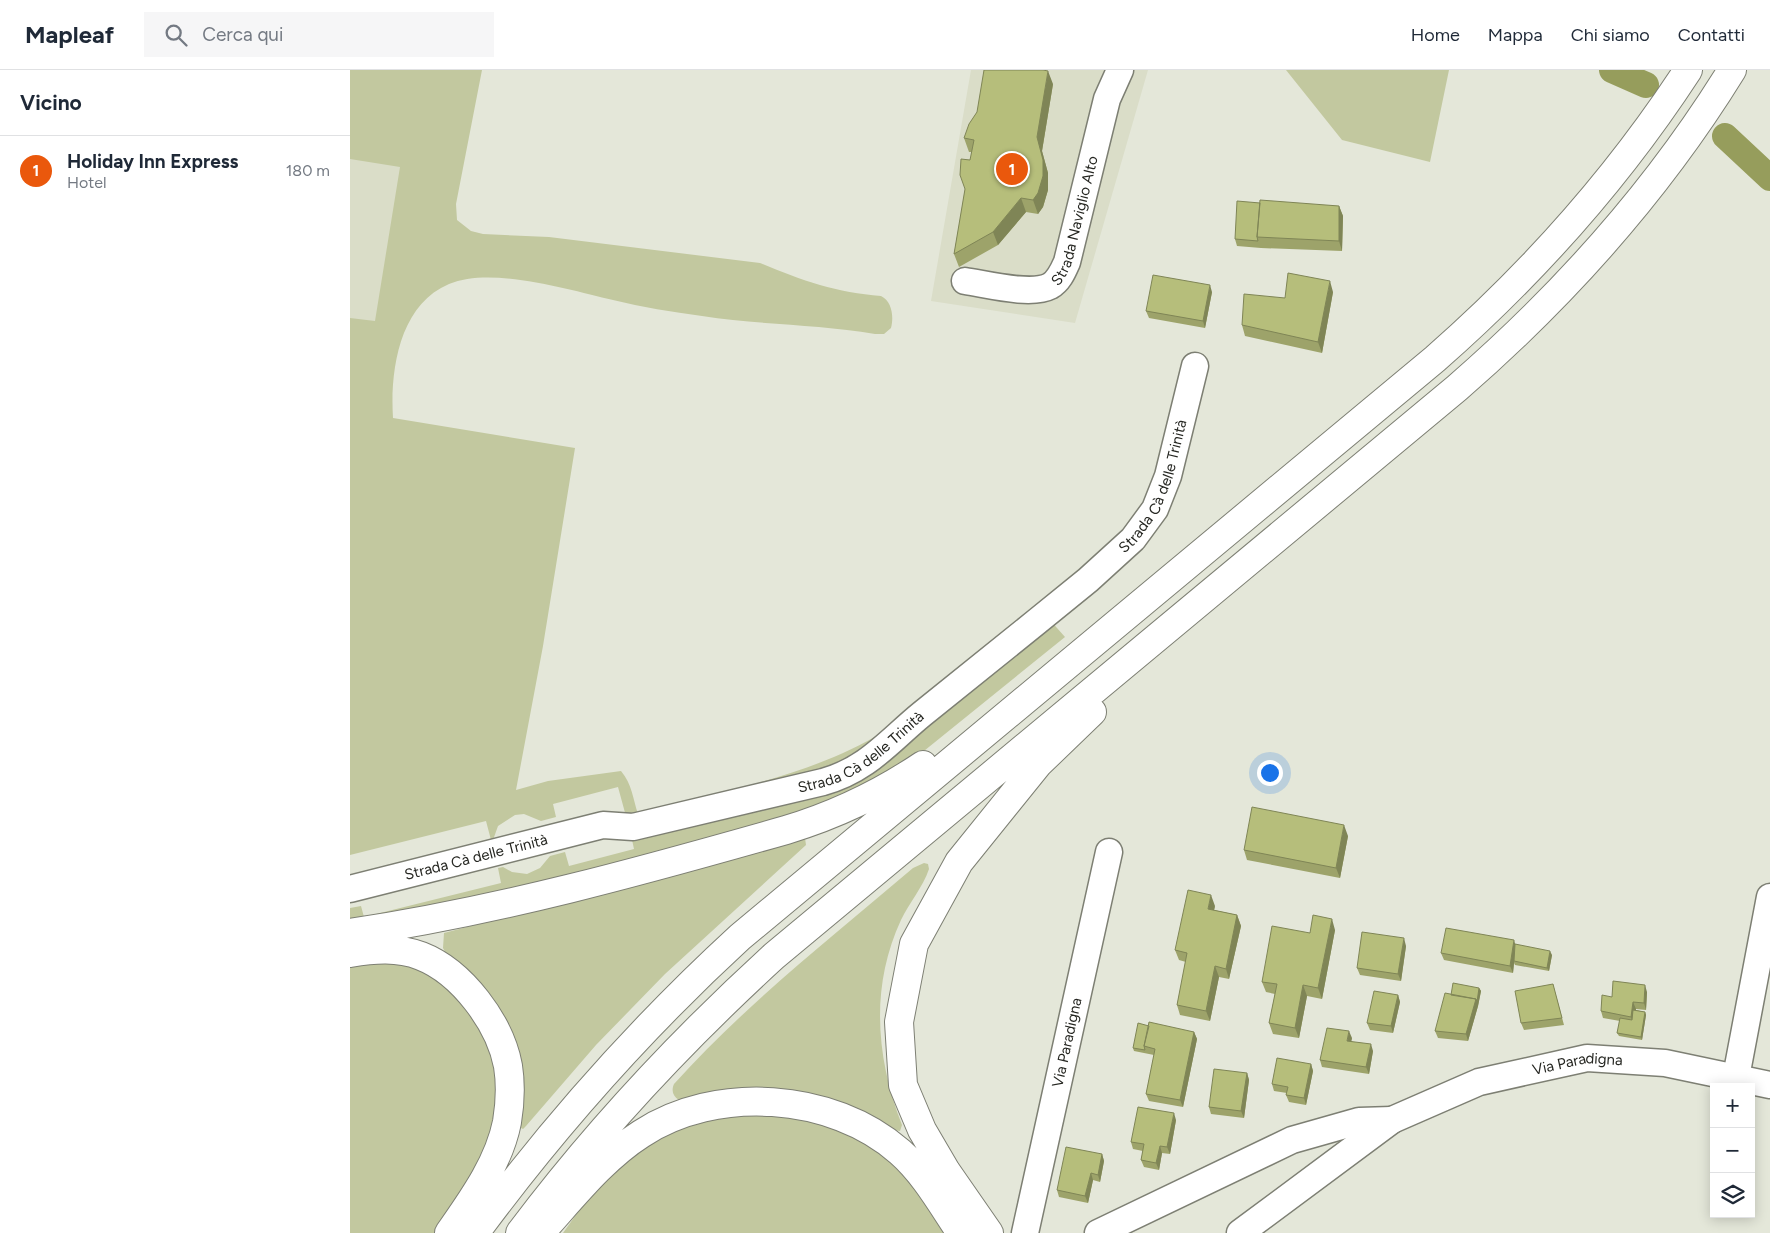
<!DOCTYPE html>
<html lang="it">
<head>
<meta charset="utf-8">
<style>
  body { margin:0; font-family:Figtree,sans-serif; background:#f6f6f7; color:#1f2937 }
  .controls { position:absolute; right:15px; bottom:15px; display:grid; overflow:hidden; border-radius:0px; box-shadow:0 2px 12px #0003 }
  .controls button { width:45px; height:45px; display:grid; place-items:center; padding:0; border:0; border-bottom:1px solid #e0e1e3; background:#fff; color:#1f2937; font:25px sans-serif }
  .you { position:absolute; left:919px; top:702px; width:18px; height:18px; margin:-12px; border:4px solid #fff; border-radius:50%; background:#1a73e8; box-shadow:0 0 0 8px #1a73e833 }
  .badge { display:grid; place-items:center; width:32px; height:32px; border-radius:50%; background:#ea580c; color:#fff; font-size:16px; font-weight:700 }
  .pin { position:absolute; translate:-50% -50%; border:2px solid #fff; box-shadow:0 1px 5px #0006 }
  .list { margin:0; padding:0; list-style:none }
  h2 { display:flex; justify-content:space-between; align-items:center; height:65px; margin:0; padding:0 20px; font-size:21px }
  h2 small { font-size:16px; font-weight:400; color:#747a83 }
  .list li { display:grid; grid-template-columns:32px 1fr auto; gap:15px; align-items:center; box-sizing:border-box; height:70px; padding:0 20px; border-top:1px solid #e0e1e3 }
  .list b { display:block; font-size:19px; white-space:nowrap }
  .list p { margin:0; font-size:16px; white-space:nowrap; color:#747a83 }
  .list em { font-size:16px; font-style:normal; color:#747a83 }
  .icon { flex:none; width:28px; height:28px; fill:none; stroke:currentColor; stroke-width:2; stroke-linecap:round; stroke-linejoin:round }
  .map { position:relative; flex:none; width:1420px; height:1163px; overflow:hidden }
  header { display:flex; align-items:center; gap:30px; box-sizing:border-box; height:70px; padding:0 25px; background:#fff; border-bottom:1px solid #e0e1e3 }
  header strong { font-size:24px }
  nav { display:flex; gap:28px; margin-inline-start:auto; font-size:18px }
  .search { width:350px; height:45px; background:#f6f6f7; display:flex; align-items:center; gap:12px; box-sizing:border-box; padding:0 18px; border-radius:0px; color:#747a83; font-size:19px }
  main { display:flex }
  aside { flex:1; background:#fff }
  .map>svg:first-child { display:block }
  .built { fill:#daddc8 }
  .green { fill:#c2c89f }
  .lines { fill:none; stroke-linecap:round; stroke-linejoin:round }
  .canal { stroke:#969d5c; stroke-width:26 }
  .minor-casing { stroke:#7d7f73; stroke-width:29 }
  .trunk-casing { stroke:#7d7f73; stroke-width:30 }
  .minor { stroke:#fff; stroke-width:26 }
  .trunk { stroke:#fff; stroke-width:28 }
  .wall { fill:#9da36a }
  .shaded-wall { fill:#7f8556 }
  .building { fill:#b6be7b; stroke:#7f8556 }
  .labels { text-anchor:middle; dominant-baseline:central; stroke-width:4; stroke-linejoin:round; paint-order:stroke }
  .street-label { font-size:15px; fill:#262722; stroke:#fff }
</style>
</head>
<body>
<header>
<strong>Mapleaf</strong>
<div class="search"><svg class="icon" aria-label="search" viewBox="0 0 24 24"><circle cx="10" cy="10" r="6"/><path d="M15 15l6 6"/></svg>Cerca qui</div>
<nav><a>Home</a><a>Mappa</a><a>Chi siamo</a><a>Contatti</a></nav>
</header>
<main>
<aside>
<h2>Vicino<small></small></h2>
<ul class="list">
<li><span class="badge">1</span><div><b>Holiday Inn Express</b><p>Hotel</p></div><em>180 m</em></li>
</ul>
</aside>
<div class="map">
<svg width="1420" height="1163" viewBox="0 0 1420 1163">
  <rect width="100%" height="100%" fill="#e4e7d9"/>
  <path class="built" d="M 0,0 L 84,0 L 26,354 L 0,350 Z
    M 621,0 L 798,0 L 725,253 L 581,231 Z"/>
  <path class="green" d="M 0,0 L 132,0 L 106,134 L 107,150 L 121,161 L 133,164 L 199,167 L 410,193 C 450,210 487,223 531,226 C 542,231 544,247 541,258 L 534,264 L 525,264 C 468,254 409,255 352,246 C 322,242 292,237 263,230 C 219,220 142,196 99,214 C 49,235 40,301 43,348 L 225,378 L 193,576 L 166,720 L 198,711 L 271,701 C 282,714 283,729 288,744 C 366,723 464,705 533,662 L 513,690 L 277,750 L 268,717 L 203,734 L 206,747 L 191,751 L 174,744 L 165,745 L 148,756 L 143,770 L 141,770 L 136,751 L 0,785 L 0,248 L 25,251 L 50,97 L 0,89 Z
    M 936,0 L 1099,0 L 1080,92 L 992,70 Z
    M 699,549 L 715,567 L 569,685 L 478,734 L 293,791 L 0,855 L 0,838 L 11,836 L 14,847 L 151,813 L 148,798 L 153,797 L 162,802 L 177,804 L 190,798 L 200,786 L 215,782 L 219,796 L 284,779 L 281,765 L 458,723 Z
    M 455,768 L 456,775 L 315,904 L 246,975 L 176,1056 L 173,1059 L 169,1057 L 173,1029 L 93,878 L 94,863 Z
    M 574,793 L 578,794 L 579,799 C 573,817 559,833 551,850 C 520,917 526,988 552,1055 L 550,1061 L 329,1030 C 323,1026 321,1021 324,1014 C 396,934 481,868 563,798 Z
    M 18,890 L 67,896 L 99,916 L 135,963 L 151,1012 L 142,1071 L 88,1163 L 0,1163 L 0,892 Z
    M 422,1044 C 472,1052 512,1061 550,1098 C 566,1114 583,1144 597,1163 L 213,1163 L 240,1125 L 289,1080 L 337,1055 L 380,1046 Z"/>
  <g class="lines">
    <path class="canal" d="M 1262,0 L 1296,15
      M 1375,66 L 1420,108"/>
    <defs>
      <g id="minor">
        <path id="s1" d="M 615,211 C 636,214 681,226 700,216 C 709,211 713,201 717,192 L 757,29 L 770,0"/>
        <path id="s2" d="M 0,819 L 253,755 L 283,757 L 473,712 C 517,700 539,671 572,644 C 628,599 683,555 738,510 L 783,469 L 805,439 L 818,406 L 845,296"/>
        <path d="M 1386,1007 L 1420,827"/>
        <path id="s3" d="M 675,1163 L 759,782"/>
        <path d="M 748,1163 L 942,1070 L 1009,1051 L 1042,1050"/>
        <path id="s4" d="M 890,1163 L 1042,1050 L 1129,1012 L 1237,988 L 1315,993 L 1420,1015"/>
      </g>
      <path id="trunk" d="M 0,863 C 148,841 292,801 436,760 C 486,745 530,724 573,695
        M 0,883 C 24,879 48,877 71,886 C 112,902 150,953 158,996 C 161,1015 160,1034 157,1052 C 149,1093 122,1130 99,1163
        M 191,1162 C 222,1128 252,1089 291,1064 C 365,1015 482,1022 550,1082 C 575,1104 592,1135 611,1163
        M 125,1163 C 204,1056 292,957 390,867 L 1085,289 C 1183,203 1267,109 1338,0
        M 170,1163 C 245,1063 331,971 424,886 L 1107,318 C 1214,225 1308,120 1382,0
        M 639,1163 L 596,1101 L 572,1060 L 553,1015 L 549,952 L 564,874 L 609,792 L 688,694 L 742,642"/>
    </defs>
    <use href="#minor" class="minor-casing"/>
    <use href="#trunk" class="trunk-casing"/>
    <use href="#minor" class="minor"/>
    <use href="#trunk" class="trunk"/>
  </g>
  <path class="wall" d="M 703,14 L 692,81 L 698,103 L 698,120 L 693,137 L 688,144 L 676,142 L 648,175 L 609,197 L 604,184 L 622,82 L 619,82 L 614,68 Z
    M 910,133 L 989,136 L 993,146 L 992,181 L 911,178 L 887,176 L 885,169 Z
    M 862,222 L 855,258 L 799,248 L 796,241 Z
    M 983,222 L 972,283 L 895,266 L 892,255 L 935,228 Z
    M 998,766 L 990,808 L 897,790 L 894,780 Z
    M 865,836 L 864,840 L 887,845 L 891,856 L 879,909 L 869,907 L 860,951 L 830,945 L 827,935 L 836,892 L 829,890 L 825,880 Z
    M 985,860 L 972,929 L 957,926 L 949,968 L 923,964 L 919,953 L 925,924 L 916,922 L 912,912 L 960,863 Z
    M 1165,874 L 1202,885 L 1199,901 L 1165,895 L 1164,893 L 1163,903 L 1094,890 L 1091,883 Z
    M 1056,876 L 1051,911 L 1010,905 L 1007,898 Z
    M 1203,914 L 1214,955 L 1174,960 L 1171,953 Z
    M 1129,918 L 1131,921 L 1128,936 L 1118,971 L 1088,968 L 1085,961 L 1101,925 Z
    M 1297,922 L 1296,940 L 1286,939 L 1286,940 L 1295,942 L 1296,945 L 1292,970 L 1269,966 L 1267,963 L 1270,951 L 1253,948 L 1251,941 L 1262,927 Z
    M 1048,925 L 1050,932 L 1043,963 L 1020,960 L 1017,953 Z
    M 799,956 L 844,962 L 847,969 L 833,1037 L 799,1031 L 796,1024 L 804,985 L 784,981 L 783,978 Z
    M 1002,968 L 1001,971 L 1023,981 L 1019,1004 L 972,997 L 970,990 Z
    M 961,994 L 963,1001 L 956,1035 L 939,1032 L 936,1025 L 937,1023 L 924,1021 L 922,1014 Z
    M 897,1003 L 899,1010 L 894,1048 L 861,1044 L 859,1037 Z
    M 826,1050 L 820,1084 L 812,1083 L 809,1100 L 794,1097 L 791,1090 L 793,1081 L 783,1079 L 781,1072 Z
    M 752,1084 L 754,1091 L 750,1112 L 743,1110 L 738,1133 L 709,1127 L 707,1120 Z"/>
  <path class="shaded-wall" d="M 698,1 L 703,14 L 692,81 L 698,103 L 698,120 L 693,137 L 688,144 L 683,130 L 687,67 Z
    M 671,128 L 676,142 L 648,175 L 643,162 Z
    M 989,136 L 993,146 L 992,181 L 989,171 Z
    M 980,211 L 983,222 L 972,283 L 968,272 Z
    M 860,215 L 862,222 L 855,258 L 853,251 Z
    M 994,755 L 998,766 L 990,808 L 986,798 Z
    M 861,825 L 865,836 L 862,849 L 858,839 Z
    M 887,845 L 891,856 L 879,909 L 876,899 Z
    M 982,849 L 985,860 L 972,929 L 968,918 Z
    M 1054,868 L 1056,876 L 1051,911 L 1048,904 Z
    M 1164,870 L 1166,877 L 1164,891 L 1164,893 L 1163,903 L 1160,896 Z
    M 1200,881 L 1202,885 L 1199,901 L 1197,898 Z
    M 865,896 L 869,907 L 860,951 L 856,941 Z
    M 953,915 L 957,926 L 949,968 L 945,958 Z
    M 1295,915 L 1297,922 L 1296,940 L 1294,933 Z
    M 1129,918 L 1131,921 L 1128,936 L 1118,971 L 1116,964 Z
    M 1048,925 L 1050,932 L 1043,963 L 1041,956 Z
    M 1283,932 L 1286,939 L 1283,954 L 1281,947 Z
    M 1295,942 L 1296,945 L 1292,970 L 1291,967 Z
    M 999,961 L 1002,968 L 1000,978 L 997,971 Z
    M 844,962 L 847,969 L 833,1037 L 830,1030 Z
    M 1021,974 L 1023,981 L 1019,1004 L 1016,997 Z
    M 961,994 L 963,1001 L 956,1035 L 954,1028 Z
    M 897,1003 L 899,1010 L 894,1048 L 891,1041 Z
    M 824,1043 L 826,1050 L 820,1084 L 817,1077 Z
    M 810,1076 L 812,1083 L 809,1100 L 806,1093 Z
    M 752,1084 L 754,1091 L 750,1112 L 748,1105 Z
    M 741,1103 L 743,1110 L 738,1133 L 735,1126 Z"/>
  <path class="building" d="M 634,0 L 693,0 L 698,1 L 687,67 L 693,90 L 693,106 L 688,123 L 683,130 L 671,128 L 643,162 L 604,184 L 615,119 L 610,105 L 611,89 L 620,90 L 624,70 L 614,68 L 619,54 L 627,42 Z
    M 910,130 L 989,136 L 989,171 L 907,167 Z
    M 887,131 L 910,133 L 907,167 L 908,171 L 885,169 Z
    M 938,203 L 980,211 L 968,272 L 892,255 L 894,224 L 935,228 Z
    M 803,205 L 860,215 L 853,251 L 796,241 Z
    M 902,737 L 994,755 L 986,798 L 894,780 Z
    M 838,820 L 861,825 L 858,839 L 887,845 L 876,899 L 865,896 L 856,941 L 827,935 L 837,883 L 825,880 Z
    M 963,845 L 982,849 L 968,918 L 953,915 L 945,958 L 919,953 L 927,914 L 912,912 L 922,856 L 960,863 Z
    M 1096,858 L 1164,870 L 1160,896 L 1091,883 Z
    M 1012,862 L 1054,868 L 1048,904 L 1007,898 Z
    M 1165,874 L 1200,881 L 1197,898 L 1164,891 Z
    M 1263,911 L 1295,915 L 1294,933 L 1283,932 L 1281,947 L 1251,941 L 1252,925 L 1262,927 Z
    M 1103,913 L 1129,918 L 1127,932 L 1126,929 L 1101,925 Z
    M 1203,914 L 1212,948 L 1171,953 L 1165,921 Z
    M 1024,921 L 1048,925 L 1041,956 L 1017,953 Z
    M 1095,923 L 1126,929 L 1116,964 L 1085,961 Z
    M 1283,940 L 1295,942 L 1291,967 L 1267,963 L 1270,948 L 1282,950 Z
    M 799,952 L 844,962 L 830,1030 L 796,1024 L 805,979 L 794,976 Z
    M 788,953 L 799,956 L 794,976 L 795,980 L 783,978 Z
    M 977,958 L 999,961 L 997,971 L 1021,974 L 1016,997 L 970,990 Z
    M 927,988 L 961,994 L 954,1028 L 936,1025 L 938,1017 L 922,1014 Z
    M 864,999 L 897,1003 L 891,1041 L 859,1037 Z
    M 788,1037 L 824,1043 L 817,1077 L 810,1076 L 806,1093 L 791,1090 L 794,1074 L 781,1072 Z
    M 716,1077 L 752,1084 L 748,1105 L 741,1103 L 735,1126 L 707,1120 Z"/>
  <g class="labels">
    <g class="street-label">
      <text stroke="none"><textPath href="#s1" startOffset="158">Strada Naviglio Alto</textPath></text>
      <text stroke="none"><textPath href="#s2" startOffset="939">Strada Cà delle Trinità</textPath></text>
      <text stroke="none"><textPath href="#s2" startOffset="534">Strada Cà delle Trinità</textPath></text>
      <text stroke="none"><textPath href="#s2" startOffset="130">Strada Cà delle Trinità</textPath></text>
      <text stroke="none"><textPath href="#s3" startOffset="195">Via Paradigna</textPath></text>
      <text stroke="none"><textPath href="#s4" startOffset="385">Via Paradigna</textPath></text>
    </g>
  </g>
</svg>
<div class="controls">
<button>+</button>
<button>−</button>
<button><svg class="icon" aria-label="layers" viewBox="0 0 24 24"><path d="M12 4l9 5-9 5-9-5zM3 14l9 5 9-5"/></svg></button>
</div>
<div class="you"></div>
<div class="pin badge" style="left:662px;top:99px">1</div>
</div>
</main>
</body>
</html>
